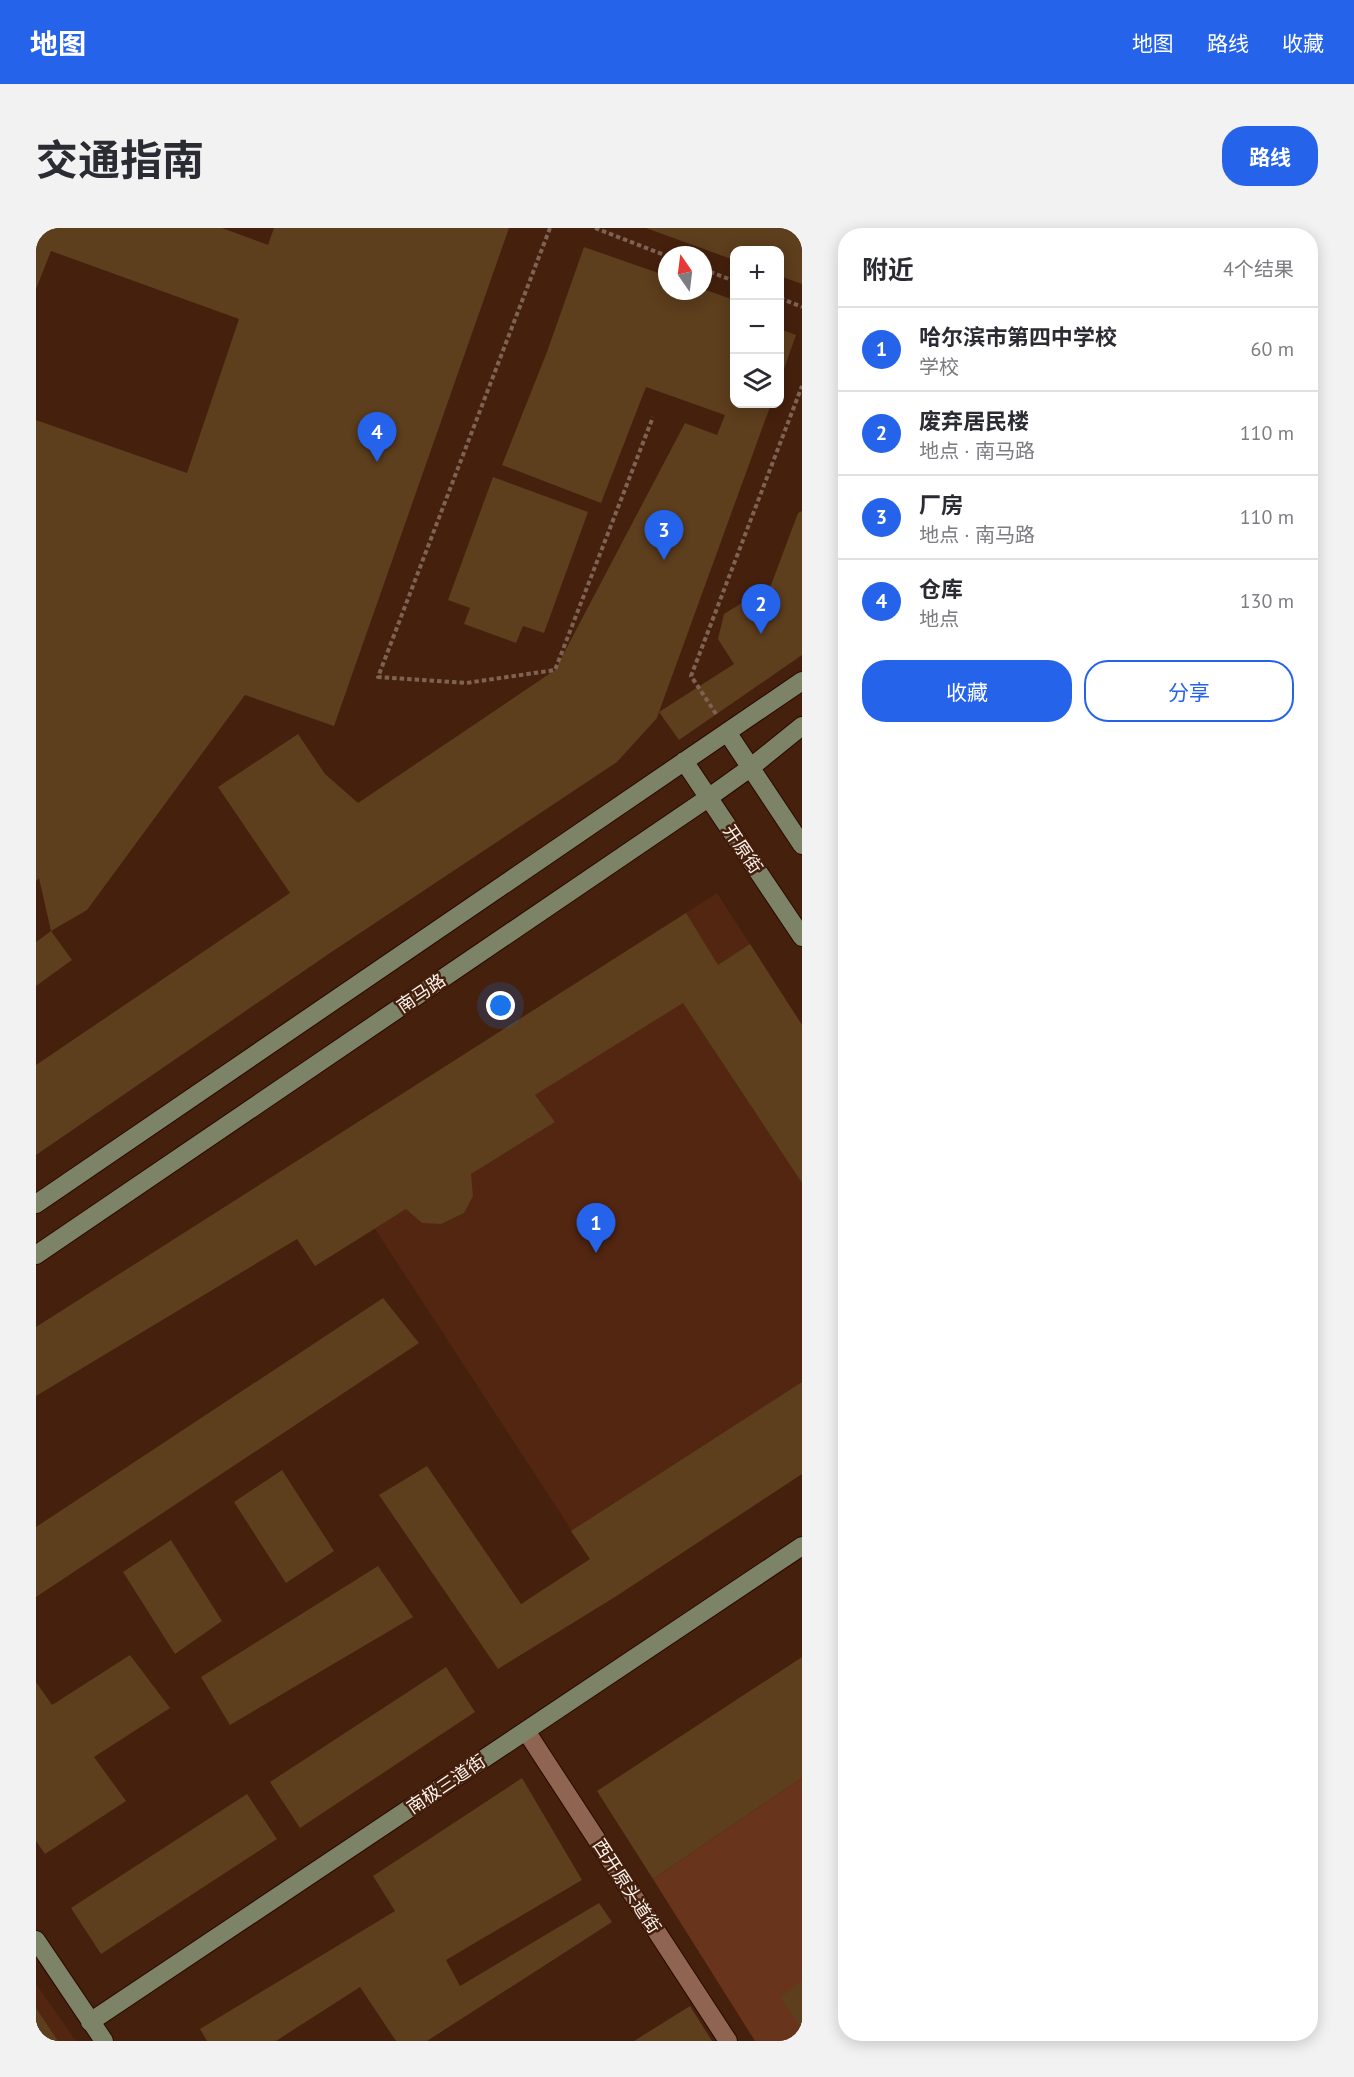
<!DOCTYPE html>
<html lang="zh">
<head>
<meta charset="utf-8">
<style>
  body { margin:0; font-family:"PT Sans","Noto Sans SC",sans-serif; background:#f2f2f3; color:#2b2b33 }
  .controls { position:absolute; right:18px; top:18px; display:grid; overflow:hidden; border-radius:12px; box-shadow:0 3px 15px #0003 }
  .controls button { width:54px; height:54px; display:grid; place-items:center; padding:0; border:0; border-bottom:2px solid #e1e1e2; background:#fff; color:#2b2b33; font:30px sans-serif }
  .compass { position:absolute; left:622px; top:18px; width:54px; height:54px; border-radius:50%; background:#fff; box-shadow:0 3px 15px #0003; rotate:346deg }
  .you { position:absolute; left:465px; top:778px; width:21px; height:21px; margin:-15px; border:4px solid #fff; border-radius:50%; background:#1a73e8; box-shadow:0 0 0 9px #1a73e833 }
  .badge { display:grid; place-items:center; width:39px; height:39px; border-radius:50%; background:#2563eb; color:#fff; font-size:20px; font-weight:700 }
  .pin { position:absolute; translate:-50% -50px; filter:drop-shadow(0 2px 3px #0008) }
  .pin::after { content:''; position:absolute; top:32px; width:21px; height:18px; background:inherit; clip-path:polygon(0 0,100% 0,50% 100%) }
  .list { margin:0; padding:0; list-style:none }
  h2 { display:flex; justify-content:space-between; align-items:center; height:78px; margin:0; padding:0 24px; font-size:26px }
  h2 small { font-size:20px; font-weight:400; color:#7c7c81 }
  .list li { display:grid; grid-template-columns:39px 1fr auto; gap:18px; align-items:center; box-sizing:border-box; height:84px; padding:0 24px; border-top:2px solid #e1e1e2 }
  .list b { display:block; font-size:22px; white-space:nowrap }
  .list p { margin:0; font-size:20px; white-space:nowrap; color:#7c7c81 }
  .list em { font-size:20px; font-style:normal; color:#7c7c81 }
  .actions { display:flex; gap:12px; padding:18px 24px }
  .actions a { flex:1; padding:14px 0; border:2px solid #2563eb; border-radius:24px; text-align:center; font-size:21px; color:#2563eb }
  .actions .main { background:#2563eb; color:#fff }
  .icon { flex:none; width:33px; height:33px; fill:none; stroke:currentColor; stroke-width:2; stroke-linecap:round; stroke-linejoin:round }
  .map { position:relative; flex:none; width:766px; height:1813px; overflow:hidden; border-radius:24px }
  header { display:flex; align-items:center; gap:36px; box-sizing:border-box; height:84px; padding:0 30px; background:#2563eb; color:#fff }
  header strong { font-size:28px }
  nav { display:flex; gap:33px; margin-inline-start:auto; font-size:21px }
  .intro { display:flex; align-items:center; justify-content:space-between; box-sizing:border-box; height:144px; padding:0 36px }
  h1 { margin:0; font-size:42px }
  .button { padding:15px 27px; border-radius:24px; background:#2563eb; color:#fff; font-size:21px; font-weight:700 }
  main { display:flex; gap:36px; padding:0 36px }
  aside { flex:1; background:#fff; border-radius:24px; box-shadow:0 3px 15px #0003 }
  .map>svg:first-child { display:block }
  .built { fill:#522610 }
  .green { fill:#68351c }
  .building { fill:#5d3e1d }
  .lines { fill:none; stroke-linecap:round; stroke-linejoin:round }
  .street-casing { stroke:#290700; stroke-width:20 }
  .secondary-casing { stroke:#290700; stroke-width:20 }
  .path { stroke:#7e6253; stroke-width:4; stroke-dasharray:4.5 3; stroke-linecap:butt }
  .street { stroke:#8f6450; stroke-width:18 }
  .secondary { stroke:#7d8367; stroke-width:18 }
  .labels { text-anchor:middle; dominant-baseline:central; stroke-width:5; stroke-linejoin:round; paint-order:stroke }
  .street-label { font-size:18px; fill:#fcf2ed; stroke:#45200d }
</style>
</head>
<body>
<header>
<strong>地图</strong>
<nav><a>地图</a><a>路线</a><a>收藏</a></nav>
</header>
<div class="intro"><h1>交通指南</h1><a class="button">路线</a></div>
<main>
<div class="map">
<svg width="766" height="1813" viewBox="0 0 766 1813">
  <rect width="100%" height="100%" fill="#45200d"/>
  <path class="built" d="M 681,665 L 766,797 L 766,1246 L 579,1369 L 339,1001 L 279,1038 L 226,956 Z
    M 0,1756 L 40,1813 L 0,1813 Z"/>
  <path class="green" d="M 766,1550 L 766,1813 L 719,1813 L 617,1651 Z"/>
  <path class="building" d="M 0,0 L 186,0 L 232,17 L 238,0 L 473,0 L 298,498 L 209,467 L 51,682 L 15,703 L 3,650 L 0,653 L 0,192 L 151,245 L 203,91 L 15,23 L 0,61 Z
    M 610,0 L 766,0 L 766,56 L 744,48 L 744,22 L 698,22 L 698,32 Z
    M 548,19 L 631,48 L 631,63 L 667,63 L 667,61 L 698,72 L 698,176 L 735,176 L 623,484 L 698,436 L 682,411 L 688,386 L 735,357 L 762,285 L 766,283 L 766,427 L 643,512 L 623,484 L 621,490 L 581,534 L 294,725 L 0,927 L 0,837 L 254,665 L 182,559 L 262,506 L 289,546 L 322,575 L 519,442 L 649,195 L 681,207 L 689,187 L 610,159 L 565,275 L 466,237 L 511,124 Z
    M 744,101 L 760,107 L 744,152 Z
    M 457,249 L 552,284 L 508,405 L 487,398 L 480,415 L 428,396 L 434,380 L 412,372 Z
    M 650,685 L 682,737 L 714,716 L 766,797 L 766,955 L 647,775 L 499,867 L 519,894 L 435,946 L 437,968 L 428,985 L 405,996 L 386,995 L 370,981 L 279,1038 L 261,1011 L 0,1168 L 0,1099 Z
    M 15,703 L 36,732 L 0,758 L 0,714 Z
    M 347,1070 L 383,1115 L 0,1369 L 0,1299 Z
    M 766,1154 L 766,1246 L 579,1369 L 462,1441 L 343,1267 L 391,1238 L 485,1376 L 554,1331 L 535,1303 Z
    M 246,1242 L 298,1323 L 250,1355 L 198,1274 Z
    M 135,1312 L 186,1393 L 139,1426 L 87,1344 Z
    M 342,1338 L 377,1389 L 194,1497 L 165,1449 Z
    M 94,1427 L 134,1480 L 58,1529 L 90,1573 L 9,1626 L 0,1613 L 0,1454 L 16,1477 Z
    M 766,1429 L 766,1550 L 617,1651 L 561,1563 Z
    M 410,1439 L 439,1484 L 264,1600 L 234,1554 Z
    M 486,1550 L 546,1652 L 410,1732 L 424,1758 L 563,1675 L 576,1694 L 391,1813 L 360,1813 L 324,1759 L 240,1813 L 171,1813 L 164,1801 L 359,1683 L 337,1648 Z
    M 211,1566 L 241,1611 L 65,1726 L 35,1680 Z
    M 766,1753 L 766,1801 L 744,1769 Z
    M 654,1778 L 676,1813 L 598,1813 Z
    M 0,1780 L 22,1813 L 0,1813 Z"/>
  <g class="lines">
    <defs>
      <path id="street" d="M 490,1503 L 692,1813"/>
      <path id="secondary" d="M 691,504 L 766,617
        M 648,533 L 766,709
        M 0,976 L 766,453
        M 0,1027 L 672,570 L 714,540 L 766,498
        M 0,1712 L 68,1813
        M 54,1794 L 766,1318"/>
    </defs>
    <use href="#street" class="street-casing"/>
    <use href="#secondary" class="secondary-casing"/>
    <path class="path" d="M 514,0 L 342,449 L 430,455 L 519,442 L 617,189
      M 559,0 L 631,28
      M 667,41 L 698,53
      M 744,70 L 766,79
      M 680,486 L 655,448 L 766,158"/>
    <use href="#street" class="street"/>
    <use href="#secondary" class="secondary"/>
  </g>
  <g class="labels">
    <g class="street-label">
      <text transform="translate(707 621) rotate(56)">开原街</text>
      <text transform="translate(385 765) rotate(-34)">南马路</text>
      <text transform="translate(410 1556) rotate(-34)">南极三道街</text>
      <text transform="translate(591 1658) rotate(57)">西开原头道街</text>
    </g>
  </g>
</svg>
<div class="controls">
<button>+</button>
<button>−</button>
<button><svg class="icon" aria-label="layers" viewBox="0 0 24 24"><path d="M12 4l9 5-9 5-9-5zM3 14l9 5 9-5"/></svg></button>
</div>
<svg class="compass" viewBox="-18 -18 36 36"><path d="M0-13l5 13h-10z" fill="#e53935"/><path d="M0 13l5-13h-10z" fill="#7c7c81"/></svg>
<div class="you"></div>
<div class="pin badge" style="left:560px;top:1025px">1</div>
<div class="pin badge" style="left:725px;top:406px">2</div>
<div class="pin badge" style="left:628px;top:332px">3</div>
<div class="pin badge" style="left:341px;top:234px">4</div>
</div>
<aside>
<h2>附近<small>4个结果</small></h2>
<ul class="list">
<li><span class="badge">1</span><div><b>哈尔滨市第四中学校</b><p>学校</p></div><em>60 m</em></li>
<li><span class="badge">2</span><div><b>废弃居民楼</b><p>地点 · 南马路</p></div><em>110 m</em></li>
<li><span class="badge">3</span><div><b>厂房</b><p>地点 · 南马路</p></div><em>110 m</em></li>
<li><span class="badge">4</span><div><b>仓库</b><p>地点</p></div><em>130 m</em></li>
</ul>
<div class="actions"><a class="main">收藏</a><a>分享</a></div>
</aside>
</main>
</body>
</html>
